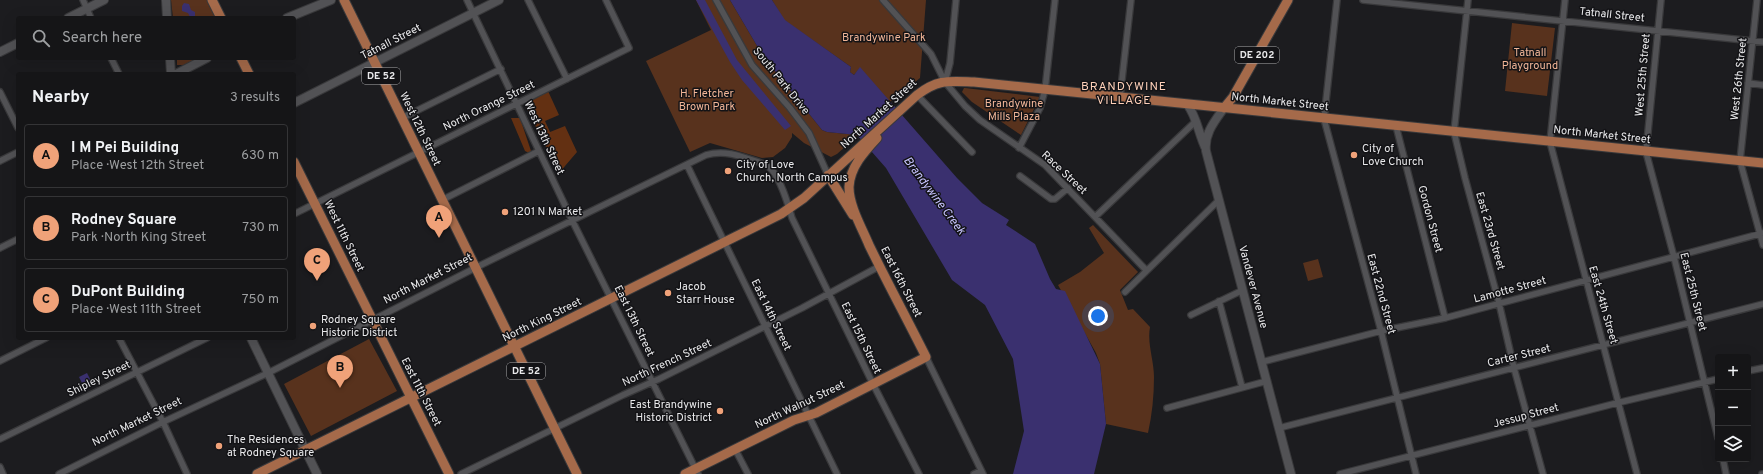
<!DOCTYPE html>
<html lang="en">
<head>
<meta charset="utf-8">
<style>
  body { margin:0; font-family:Overpass,sans-serif; background:#1e1e20; color:#f1f3f6 }
  .controls { position:absolute; right:12px; bottom:12px; display:grid; overflow:hidden; border-radius:4px; box-shadow:0 4px 16px #0002 }
  .controls button { width:36px; height:36px; display:grid; place-items:center; padding:0; border:0; border-bottom:1px solid #343436; background:#151517; color:#f1f3f6; font:20px sans-serif }
  .you { position:absolute; left:1098px; top:316px; width:14px; height:14px; margin:-10px; border:3px solid #fff; border-radius:50%; background:#1a73e8; box-shadow:0 0 0 6px #1a73e833 }
  .badge { display:grid; place-items:center; width:26px; height:26px; border-radius:50%; background:#f0a279; color:#111; font-size:13px; font-weight:700 }
  .pin { position:absolute; translate:-50% -33px; filter:drop-shadow(0 1px 2px #0008) }
  .pin::after { content:''; position:absolute; top:21px; width:14px; height:12px; background:inherit; clip-path:polygon(0 0,100% 0,50% 100%) }
  .list { margin:0; padding:0; list-style:none }
  h2 { display:flex; justify-content:space-between; align-items:center; height:52px; margin:0; padding:0 16px; font-size:17px }
  h2 small { font-size:13px; font-weight:400; color:#9d9fa1 }
  .list li { display:grid; grid-template-columns:26px 1fr auto; gap:12px; align-items:center; box-sizing:border-box; height:64px; margin:0 8px 8px; padding:0 8px; border:1px solid #343436; border-radius:4px }
  .list b { display:block; font-size:15px; white-space:nowrap }
  .list p { margin:0; font-size:13px; white-space:nowrap; color:#9d9fa1 }
  .list em { font-size:13px; font-style:normal; color:#9d9fa1 }
  .icon { flex:none; width:22px; height:22px; fill:none; stroke:currentColor; stroke-width:2; stroke-linecap:round; stroke-linejoin:round }
  .map { position:relative; flex:none; width:1763px; height:474px; overflow:hidden }
  .search { position:absolute; background:#151517; box-shadow:0 4px 16px #0002; left:16px; top:16px; width:280px; height:44px; display:flex; align-items:center; gap:10px; box-sizing:border-box; padding:0 14px; border-radius:4px; color:#9d9fa1; font-size:15px }
  .panel { position:absolute; background:#151517; box-shadow:0 4px 16px #0002; left:16px; top:72px; width:280px; height:268px; border-radius:4px }
  .map>svg:first-child { display:block }
  .green { fill:#58321d }
  .forest { fill:#633012 }
  .water { fill:#3a306f }
  .lines { fill:none; stroke-linecap:round; stroke-linejoin:round }
  .street-casing { stroke:#39393b; stroke-width:8 }
  .secondary-casing { stroke:#39393b; stroke-width:10 }
  .primary-casing { stroke:#39393b; stroke-width:11 }
  .street { stroke:#525255; stroke-width:5.5 }
  .secondary { stroke:#525255; stroke-width:8 }
  .primary { stroke:#a56a4a; stroke-width:9 }
  .poi-dot { fill:#f0a279; stroke:#131316; stroke-width:1.5 }
  .labels { text-anchor:middle; dominant-baseline:central; stroke-width:3; stroke-linejoin:round; paint-order:stroke }
  .shield { fill:#131316; stroke:#a9a9ab; stroke-width:1 }
  .shield-label { font-size:10px; font-weight:bold; fill:#e9e9eb }
  .street-label { font-size:11px; fill:#e9e9eb; stroke:#131316 }
  .park-label { font-size:11px; fill:#f2b698; stroke:#131316 }
  .poi-label { font-size:11px; fill:#e9e9eb; stroke:#131316; text-anchor:start }
  .neighbourhood-label { font-size:12px; letter-spacing:1px; fill:#fed0b9; stroke:#131316 }
  .water-label { font-size:12px; font-style:italic; fill:#c7c4ff; stroke:#131316 }
</style>
</head>
<body>
<div class="map">
<svg width="1763" height="474" viewBox="0 0 1763 474">
  <rect width="100%" height="100%" fill="#1c1c1f"/>
  <path class="green" d="M 171,0 L 208,0 L 218,18 L 173,18 Z
    M 696,0 L 730,0 L 763,56 L 822,130 L 827,132 L 857,135 L 856,137 L 837,154 L 831,157 L 804,143 L 792,133 L 792,137 L 785,148 L 773,157 L 762,158 L 710,143 L 690,152 L 646,61 L 711,30 Z
    M 772,0 L 926,0 L 920,78 L 890,102 L 860,68 L 854,75 L 850,72 L 851,67 L 784,20 Z
    M 1512,23 L 1555,28 L 1547,96 L 1505,91 Z
    M 177,58 L 199,58 L 184,65 L 177,65 Z
    M 964,88 L 965,88 L 1040,97 L 1021,135 L 972,102 L 962,92 Z
    M 1093,225 L 1138,272 L 1120,290 L 1128,310 L 1133,309 L 1150,327 C 1147,344 1154,360 1154,377 C 1154,396 1152,415 1148,433 L 1106,424 L 1100,364 L 1096,353 L 1058,285 L 1080,272 L 1104,253 L 1089,228 Z
    M 1318,259 L 1323,277 L 1308,281 L 1303,263 Z
    M 369,339 L 397,391 L 311,436 L 284,384 Z"/>
  <path class="forest" d="M 548,91 L 559,115 L 545,121 L 550,132 L 565,126 L 577,152 L 559,173 L 525,105 Z
    M 511,118 L 520,118 L 531,151 L 529,153 L 525,151 Z"/>
  <path class="water" d="M 696,0 L 705,0 L 737,60 L 791,126 L 785,130 L 742,80 L 730,62 Z
    M 730,0 L 772,0 L 785,20 L 851,67 L 850,72 L 854,75 L 860,67 L 957,178 L 982,203 L 1009,220 L 1006,225 L 1035,244 L 1050,279 L 1056,289 L 1065,291 L 1100,364 L 1106,424 L 1094,474 L 1013,474 L 1024,431 L 1013,359 L 985,305 L 952,280 L 886,168 L 857,135 L 827,132 L 822,130 L 763,56 Z
    M 184,3 L 189,4 L 191,10 L 195,12 L 195,16 L 192,18 L 188,18 L 190,17 L 188,13 L 182,11 L 182,6 Z
    M 87,373 L 91,381 L 83,385 L 79,377 Z"/>
  <g class="lines">
    <defs>
      <path id="street" d="M 83,0 L 91,18
        M 467,0 L 572,220 L 698,474
        M 528,0 L 567,79
        M 716,0 L 752,65 L 790,108 L 809,133 L 828,175
        M 883,0 L 931,54 L 945,82 L 965,106 L 980,120 L 1045,165 L 1146,270
        M 1337,0 L 1324,119 L 1381,331 L 1416,474
        M 1363,0 L 1763,42
        M 1468,0 L 1454,132 L 1465,178 L 1499,303 L 1514,368 L 1543,474
        M 1565,0 L 1550,142 L 1637,474
        M 1661,0 L 1646,152 L 1674,257 L 1718,438
        M 1757,0 L 1740,161 L 1763,245
        M 111,58 L 119,74
        M 945,82 L 950,63 L 956,0
        M 1748,83 L 1763,85
        M 0,92 L 18,128
        M 917,95 L 972,152
        M 1120,97 L 1131,0
        M 402,118 L 501,69
        M 1396,126 L 1445,318
        M 1019,148 L 1040,108 L 1045,90 L 1055,0
        M 0,161 L 18,152
        M 687,165 L 837,474
        M 1020,176 L 1051,199 L 1055,199 L 1068,188
        M 442,200 L 539,151
        M 294,214 L 629,48 L 606,0
        M 1095,217 L 1196,121
        M 0,248 L 18,239
        M 1125,292 L 1219,200
        M 1219,301 L 1242,387
        M 1191,315 L 1243,290
        M 119,338 L 163,422 L 187,474
        M 926,357 L 983,474
        M 0,361 L 46,338
        M 1262,362 L 1381,331 L 1445,318 L 1763,233
        M 1748,371 L 1763,368
        M 1167,408 L 1267,381
        M 1279,428 L 1763,304
        M 0,439 L 207,338
        M 735,449 L 748,474
        M 1723,459 L 1726,474
        M 0,467 L 3,474
        M 59,474 L 163,422 L 268,373 L 483,264 L 706,155 C 719,151 731,153 743,157 C 751,160 762,162 769,167 C 780,176 788,204 792,218 L 873,384 L 919,474
        M 461,474 L 623,395 L 659,379 L 802,308 L 880,266
        M 974,474 L 981,471
        M 1340,474 L 1617,403 L 1718,379
        M 1762,474 L 1763,474"/>
      <path id="secondary" d="M 166,0 L 167,18
        M 68,18 L 104,0
        M 287,18 L 331,0
        M 0,52 L 18,43
        M 170,58 L 171,74
        M 176,74 L 207,58
        M 294,103 L 499,0
        M 1187,104 C 1197,117 1198,132 1205,147
        M 1224,108 C 1214,122 1204,134 1206,151 L 1291,474
        M 251,338 L 317,474"/>
      <path id="primary" d="M 212,0 L 221,18
        M 344,0 L 577,474
        M 241,58 L 249,74
        M 1224,108 L 1233,97 L 1288,0
        M 294,162 L 449,474
        M 828,175 L 853,215
        M 257,474 L 781,214 L 804,198 L 917,95 C 938,79 948,81 974,82 L 1763,163
        M 685,474 L 794,420 L 816,413 L 926,357 C 907,319 887,282 869,245 C 862,228 849,206 849,187 C 850,167 864,152 877,138"/>
    </defs>
    <use href="#street" class="street-casing"/>
    <use href="#secondary" class="secondary-casing"/>
    <use href="#primary" class="primary-casing"/>
    <use href="#street" class="street"/>
    <use href="#secondary" class="secondary"/>
    <use href="#primary" class="primary"/>
  </g>
  <g class="poi-dot">
    <circle cx="1354" cy="155" r="4"/>
    <circle cx="728" cy="171" r="4"/>
    <circle cx="505" cy="212" r="4"/>
    <circle cx="668" cy="293" r="4"/>
    <circle cx="313" cy="326" r="4"/>
    <circle cx="720" cy="411" r="4"/>
    <circle cx="219" cy="446" r="4"/>
  </g>
  <g class="labels">
    <g class="shield">
      <rect x="1235" y="47" width="44" height="16" rx="3"/>
      <rect x="362" y="68" width="38" height="16" rx="3"/>
      <rect x="507" y="363" width="38" height="16" rx="3"/>
    </g>
    <g class="shield-label">
      <text x="1257" y="55">DE 202</text>
      <text x="381" y="76">DE 52</text>
      <text x="526" y="371">DE 52</text>
    </g>
    <g class="street-label">
      <text transform="translate(1612 15) rotate(6)">Tatnall Street</text>
      <text transform="translate(391 42) rotate(-27)">Tatnall Street</text>
      <text transform="translate(1643 75) rotate(-85)">West 25th Street</text>
      <text transform="translate(1739 79) rotate(-84)">West 26th Street</text>
      <text transform="translate(781 81) rotate(51)">South Park Drive</text>
      <text transform="translate(1280 102) rotate(6)">North Market Street</text>
      <text transform="translate(489 106) rotate(-26)">North Orange Street</text>
      <text transform="translate(879 114) rotate(-42)">North Market Street</text>
      <text transform="translate(420 129) rotate(64)">West 12th Street</text>
      <text transform="translate(1602 135) rotate(6)">North Market Street</text>
      <text transform="translate(544 138) rotate(65)">West 13th Street</text>
      <text transform="translate(1064 173) rotate(43)">Race Street</text>
      <text transform="translate(1430 219) rotate(75)">Gordon Street</text>
      <text transform="translate(1490 231) rotate(74)">East 23rd Street</text>
      <text transform="translate(344 236) rotate(64)">West 11th Street</text>
      <text transform="translate(428 279) rotate(-27)">North Market Street</text>
      <text transform="translate(901 282) rotate(63)">East 16th Street</text>
      <text transform="translate(1253 287) rotate(75)">Vandever Avenue</text>
      <text transform="translate(1510 290) rotate(-15)">Lamotte Street</text>
      <text transform="translate(1693 292) rotate(76)">East 25th Street</text>
      <text transform="translate(1381 294) rotate(75)">East 22nd Street</text>
      <text transform="translate(1603 305) rotate(74)">East 24th Street</text>
      <text transform="translate(771 315) rotate(64)">East 14th Street</text>
      <text transform="translate(542 320) rotate(-26)">North King Street</text>
      <text transform="translate(634 321) rotate(64)">East 13th Street</text>
      <text transform="translate(861 338) rotate(64)">East 15th Street</text>
      <text transform="translate(1519 356) rotate(-14)">Carter Street</text>
      <text transform="translate(667 363) rotate(-25)">North French Street</text>
      <text transform="translate(99 379) rotate(-26)">Shipley Street</text>
      <text transform="translate(421 392) rotate(63)">East 11th Street</text>
      <text transform="translate(800 405) rotate(-25)">North Walnut Street</text>
      <text transform="translate(1526 416) rotate(-15)">Jessup Street</text>
      <text transform="translate(137 422) rotate(-26)">North Market Street</text>
    </g>
    <g class="park-label">
      <text x="884" y="38">Brandywine Park</text>
      <text x="1530" y="53">Tatnall<tspan x="1530" dy="13">Playground</tspan></text>
      <text x="707" y="94">H. Fletcher<tspan x="707" dy="13">Brown Park</tspan></text>
      <text x="1014" y="104">Brandywine<tspan x="1014" dy="13">Mills Plaza</tspan></text>
    </g>
    <g class="poi-label">
      <text x="1362" y="149">City of<tspan x="1362" dy="13">Love Church</tspan></text>
      <text x="736" y="165">City of Love<tspan x="736" dy="13">Church, North Campus</tspan></text>
      <text x="513" y="212">1201 N Market</text>
      <text x="676" y="287">Jacob<tspan x="676" dy="13">Starr House</tspan></text>
      <text x="321" y="320">Rodney Square<tspan x="321" dy="13">Historic District</tspan></text>
      <text x="712" y="405" text-anchor="end">East Brandywine<tspan x="712" dy="13">Historic District</tspan></text>
      <text x="227" y="440">The Residences<tspan x="227" dy="13">at Rodney Square</tspan></text>
    </g>
    <g class="neighbourhood-label">
      <text x="1124" y="87">BRANDYWINE<tspan x="1124" dy="14">VILLAGE</tspan></text>
    </g>
    <g class="water-label">
      <text transform="translate(934 196) rotate(53)">Brandywine Creek</text>
    </g>
  </g>
</svg>
<div class="controls">
<button>+</button>
<button>−</button>
<button><svg class="icon" aria-label="layers" viewBox="0 0 24 24"><path d="M12 4l9 5-9 5-9-5zM3 14l9 5 9-5"/></svg></button>
</div>
<div class="you"></div>
<div class="pin badge" style="left:439px;top:238px">A</div>
<div class="pin badge" style="left:340px;top:388px">B</div>
<div class="pin badge" style="left:317px;top:281px">C</div>
<div class="search"><svg class="icon" aria-label="search" viewBox="0 0 24 24"><circle cx="10" cy="10" r="6"/><path d="M15 15l6 6"/></svg>Search here</div>
<section class="panel">
<h2>Nearby<small>3 results</small></h2>
<ul class="list">
<li><span class="badge">A</span><div><b>I M Pei Building</b><p>Place · West 12th Street</p></div><em>630 m</em></li>
<li><span class="badge">B</span><div><b>Rodney Square</b><p>Park · North King Street</p></div><em>730 m</em></li>
<li><span class="badge">C</span><div><b>DuPont Building</b><p>Place · West 11th Street</p></div><em>750 m</em></li>
</ul>
</section>
</div>
</body>
</html>
